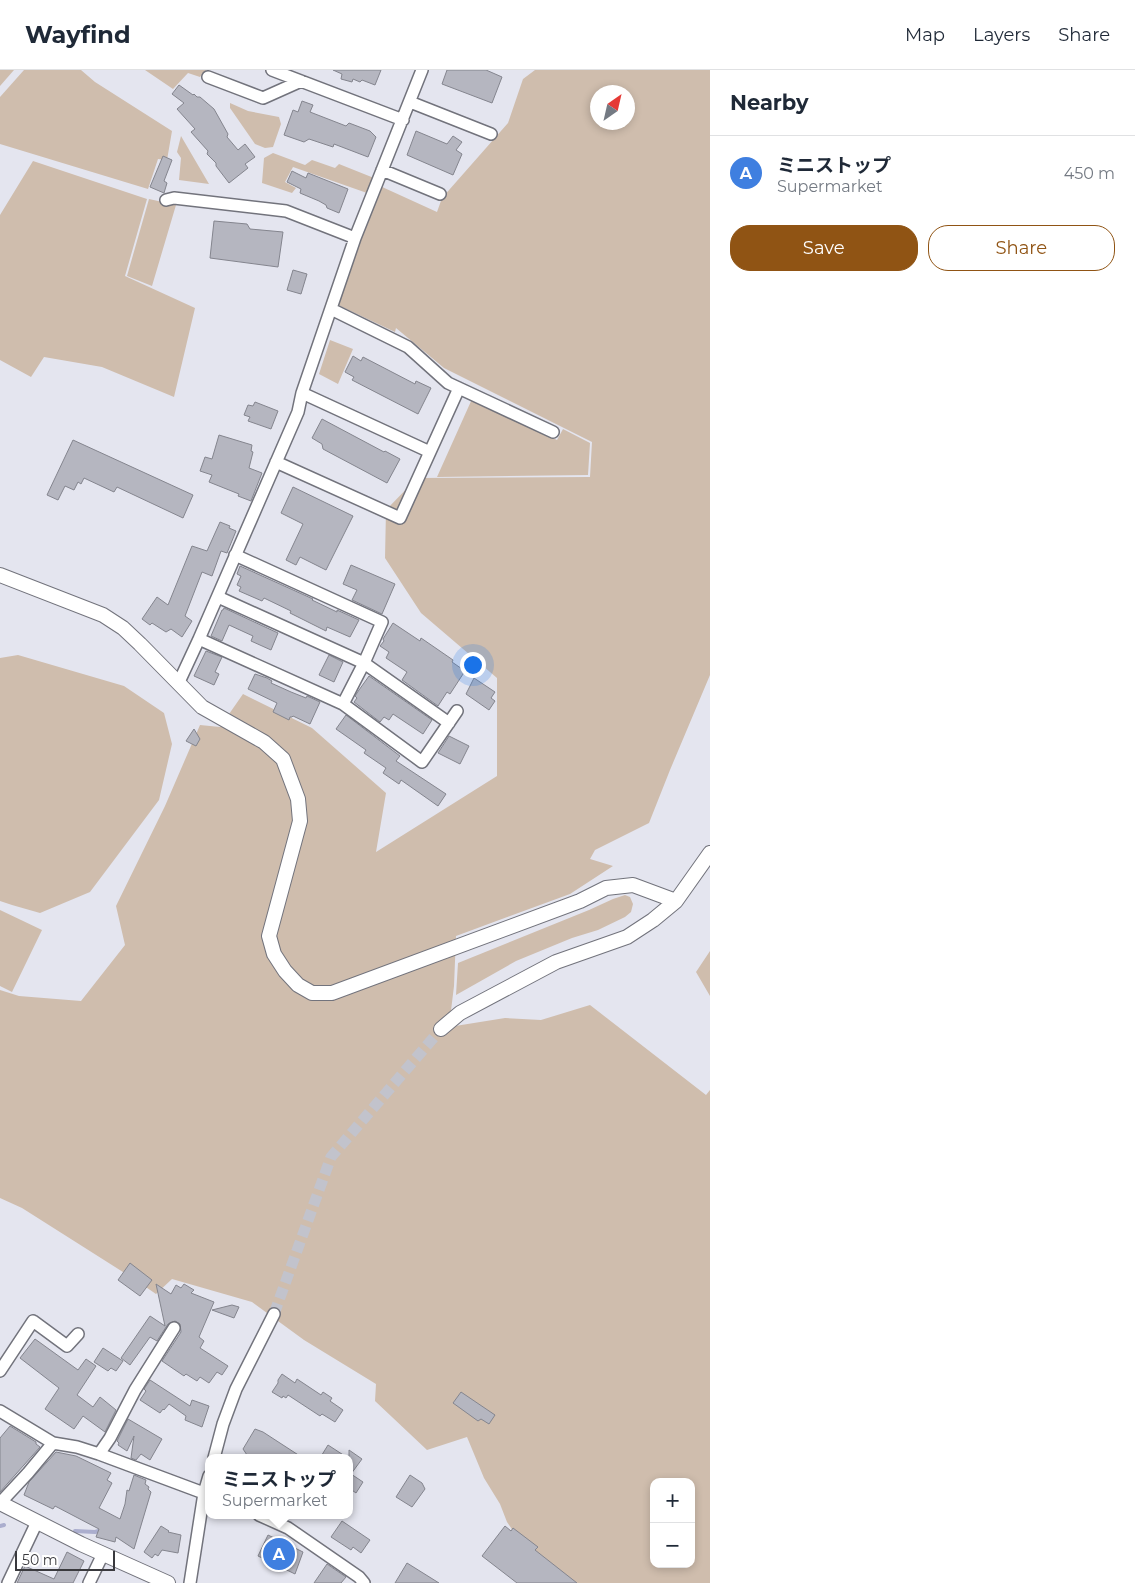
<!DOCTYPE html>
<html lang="en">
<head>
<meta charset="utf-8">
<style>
  body { margin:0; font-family:Montserrat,"Noto Sans JP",sans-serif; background:#f6f6f7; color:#1f2937 }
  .controls { position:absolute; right:15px; bottom:15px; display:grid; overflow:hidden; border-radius:10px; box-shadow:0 2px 8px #0003 }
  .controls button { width:45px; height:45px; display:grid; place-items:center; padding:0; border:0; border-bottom:1px solid #e0e1e3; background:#fff; color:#1f2937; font:25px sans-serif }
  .compass { position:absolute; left:590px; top:15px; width:45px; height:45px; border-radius:50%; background:#fff; box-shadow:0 2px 8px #0003; rotate:34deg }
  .scale { position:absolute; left:15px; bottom:12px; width:100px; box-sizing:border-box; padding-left:5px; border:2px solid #3a3a3e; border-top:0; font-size:14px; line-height:18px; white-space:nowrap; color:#3a3a3e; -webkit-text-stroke:4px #fff; paint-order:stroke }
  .you { position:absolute; left:472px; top:594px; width:18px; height:18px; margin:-12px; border:4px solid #fff; border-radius:50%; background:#1a73e8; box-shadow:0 0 0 8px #1a73e833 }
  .badge { display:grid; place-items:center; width:32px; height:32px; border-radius:50%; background:#905414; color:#fff; font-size:16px; font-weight:700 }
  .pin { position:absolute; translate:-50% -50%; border:2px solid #fff; box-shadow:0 1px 5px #0006 }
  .popup { position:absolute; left:205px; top:1384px; width:148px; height:65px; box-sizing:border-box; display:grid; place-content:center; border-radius:10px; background:#fff; filter:drop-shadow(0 1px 4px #0005); font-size:16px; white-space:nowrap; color:#747a83 }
  .popup b { font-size:19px; color:#1f2937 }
  .popup::after { content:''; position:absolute; left:50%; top:100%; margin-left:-10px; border:10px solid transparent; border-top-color:#fff }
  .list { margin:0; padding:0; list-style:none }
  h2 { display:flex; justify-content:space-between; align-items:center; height:65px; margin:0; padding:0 20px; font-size:21px }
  h2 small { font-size:16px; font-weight:400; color:#747a83 }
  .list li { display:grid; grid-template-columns:32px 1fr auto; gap:15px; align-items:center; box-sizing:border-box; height:75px; padding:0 20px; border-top:1px solid #e0e1e3 }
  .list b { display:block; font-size:19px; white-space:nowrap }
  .list p { margin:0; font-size:16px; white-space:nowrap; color:#747a83 }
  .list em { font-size:16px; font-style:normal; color:#747a83 }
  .actions { display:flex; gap:10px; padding:15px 20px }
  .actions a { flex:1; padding:11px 0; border:1px solid #905414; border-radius:20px; text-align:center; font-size:18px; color:#905414 }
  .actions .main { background:#905414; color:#fff }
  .map { position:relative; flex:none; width:710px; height:1513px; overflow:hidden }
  header { display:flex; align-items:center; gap:30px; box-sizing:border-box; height:70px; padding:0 25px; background:#fff; border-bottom:1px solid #e0e1e3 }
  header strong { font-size:24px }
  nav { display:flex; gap:28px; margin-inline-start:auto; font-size:18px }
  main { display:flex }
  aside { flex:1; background:#fff }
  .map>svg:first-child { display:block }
  .green { fill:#cfbdad; fill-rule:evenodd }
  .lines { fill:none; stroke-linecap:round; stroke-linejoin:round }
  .stream { stroke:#abaece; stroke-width:4 }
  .building { fill:#b5b6c0; stroke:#84858e }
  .minor-tunnel { stroke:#c2c3cc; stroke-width:11; stroke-dasharray:11 5.5; stroke-linecap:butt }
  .minor-casing { stroke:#72737c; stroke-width:14 }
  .tertiary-casing { stroke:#72737c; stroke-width:16 }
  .minor { stroke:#fff; stroke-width:11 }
  .tertiary { stroke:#fff; stroke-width:14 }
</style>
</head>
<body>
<header>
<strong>Wayfind</strong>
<nav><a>Map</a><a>Layers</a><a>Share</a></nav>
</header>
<main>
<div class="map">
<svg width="710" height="1513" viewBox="0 0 710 1513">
  <rect width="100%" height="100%" fill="#e4e5ef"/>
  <path class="green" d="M 0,0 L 14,0 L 0,16 Z
    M 24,0 L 81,0 L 95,12 L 172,61 L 167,90 L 158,89 L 148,119 L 0,74 L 0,27 Z
    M 145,0 L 206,0 L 200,7 L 188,3 L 173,19 Z
    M 535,0 L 710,0 L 710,605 L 670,700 L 649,753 L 595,780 L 590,789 L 613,796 L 570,824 L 456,866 L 454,916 L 449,957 L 505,948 L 541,950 L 590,935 L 706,1025 L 710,1020 L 710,1513 L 549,1513 L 507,1452 L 500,1434 L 484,1408 L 467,1367 L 427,1380 L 375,1331 L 376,1314 L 304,1270 L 252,1232 L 172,1209 L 156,1224 L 134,1209 L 22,1138 L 0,1128 L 0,920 L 19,926 L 81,931 L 125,875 L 116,836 L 165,736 L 200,655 L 220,657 L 243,624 L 312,658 L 386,723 L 376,782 L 497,706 L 497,608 L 421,543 L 385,488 L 386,440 L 417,408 L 590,407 L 592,372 L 444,298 L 396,258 L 395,262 L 338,235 L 380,116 L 437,142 L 442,128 L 508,53 L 523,9 ZM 598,22 L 628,22 L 628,52 L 598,52 ZM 654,1412 L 691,1412 L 691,1494 L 654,1494 Z
    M 230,33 L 248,41 L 279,47 L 281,54 L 273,77 L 265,78 L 255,74 L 230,38 Z
    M 181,66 L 209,114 L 179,110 L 181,88 L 177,82 Z
    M 273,83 L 305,95 L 312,90 L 335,98 L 339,94 L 374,108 L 367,123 L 293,97 L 285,112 L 296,118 L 292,123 L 262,113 L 264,88 Z
    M 33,91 L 147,129 L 125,206 L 195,238 L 174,327 L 102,297 L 44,287 L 31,307 L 0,290 L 0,145 Z
    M 149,129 L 176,135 L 152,216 L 127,206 Z
    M 330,270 L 353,279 L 338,314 L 319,304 Z
    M 472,329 L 557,370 L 563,359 L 590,373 L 588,405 L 437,407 Z
    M 18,585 L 124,616 L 164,643 L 172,674 L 159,730 L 90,822 L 40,843 L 12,835 L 0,831 L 0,588 Z
    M 625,825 L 630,827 L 633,834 L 631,842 L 625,847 L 598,860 L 572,868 L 516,891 L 456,925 L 458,893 L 589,840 L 613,829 Z
    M 0,840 L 42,860 L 12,922 L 0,916 Z
    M 710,881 L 710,926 L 696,902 Z"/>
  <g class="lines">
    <path class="stream" d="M 0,1456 L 4,1455
      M 75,1461 L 95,1462 L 102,1460"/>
  </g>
  <path class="building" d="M 333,0 L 381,0 L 375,15 L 362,10 L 360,12 L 353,9 L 352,12 L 341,9 L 342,4 Z
    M 447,0 L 486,0 L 502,7 L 492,33 L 442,14 Z
    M 179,15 L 193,25 L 194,24 L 197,27 L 200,27 L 214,39 L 228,64 L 227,67 L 238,80 L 245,74 L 255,87 L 245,94 L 248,98 L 229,113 L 216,96 L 216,93 L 207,84 L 208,81 L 191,62 L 195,59 L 177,39 L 184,33 L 172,24 Z
    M 302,31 L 313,35 L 310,42 L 346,56 L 349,53 L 370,61 L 376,67 L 368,87 L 334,74 L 333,77 L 309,69 L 304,72 L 284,65 L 293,40 L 298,42 Z
    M 416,61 L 447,74 L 453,66 L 462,72 L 456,80 L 462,84 L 453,105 L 407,85 Z
    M 163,86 L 172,90 L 164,111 L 167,113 L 164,123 L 150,117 Z
    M 292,101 L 306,108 L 308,103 L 348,119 L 339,143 L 327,138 L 326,135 L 319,131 L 300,123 L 301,119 L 287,112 Z
    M 214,151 L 247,154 L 250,159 L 283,162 L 278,197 L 210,188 Z
    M 293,200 L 307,204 L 301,224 L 287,220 Z
    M 353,286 L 361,291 L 363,287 L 415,314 L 416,311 L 431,318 L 418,344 L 352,310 L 354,307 L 345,302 Z
    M 255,332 L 278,341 L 271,359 L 248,351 L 250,347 L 244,345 L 248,335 L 253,336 Z
    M 322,349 L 384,382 L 385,381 L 400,389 L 387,413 L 323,379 L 322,374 L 312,368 Z
    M 219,365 L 252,375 L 251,381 L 253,382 L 249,398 L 262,403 L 251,431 L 238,426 L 239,424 L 209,412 L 212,405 L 200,401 L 205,387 L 212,389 Z
    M 73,370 L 193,425 L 183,448 L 117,417 L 114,422 L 84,408 L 81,414 L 78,412 L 74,420 L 65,416 L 58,430 L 47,425 Z
    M 293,417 L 353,446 L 326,500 L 300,487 L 296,495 L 286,490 L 303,454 L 281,443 Z
    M 220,452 L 230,456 L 229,458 L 236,461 L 227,483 L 221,481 L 212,506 L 202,502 L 185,546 L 192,551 L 182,567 L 171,559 L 166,562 L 152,553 L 150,555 L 142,549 L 157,527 L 168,535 L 192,476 L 207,481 Z
    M 351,495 L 395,514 L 382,544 L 352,530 L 357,520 L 343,514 Z
    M 240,496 L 313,529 L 312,530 L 337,542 L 337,540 L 359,550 L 350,567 L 327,557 L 326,561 L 290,543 L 291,541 L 264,528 L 262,531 L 239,521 L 241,517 L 237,515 L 241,506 L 237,504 Z
    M 224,538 L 278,563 L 271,580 L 251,571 L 253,566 L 229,555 L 222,571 L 211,566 L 222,540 L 223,540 Z
    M 393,553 L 420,571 L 421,568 L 453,590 L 452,592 L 465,601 L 450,624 L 447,622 L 438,636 L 402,610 L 407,602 L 386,588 L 389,582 L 380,576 L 384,571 L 383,569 Z
    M 206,581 L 222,587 L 215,602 L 219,604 L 214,615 L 194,606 Z
    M 329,585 L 343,592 L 334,612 L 319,605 Z
    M 255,604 L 267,608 L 272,611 L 271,613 L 291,622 L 306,628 L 307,626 L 320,632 L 310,654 L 293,646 L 292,647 L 290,647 L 289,650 L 273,642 L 277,633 L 248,619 Z
    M 369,606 L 432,650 L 423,664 L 393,644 L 389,650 L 384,647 L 380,652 L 354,632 L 357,628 L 355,626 L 359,620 Z
    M 474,608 L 495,622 L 491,628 L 495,631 L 489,640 L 466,624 Z
    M 346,645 L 400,686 L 396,691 L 446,724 L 438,736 L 401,710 L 399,714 L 383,703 L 386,698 L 364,683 L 366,680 L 336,659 Z
    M 194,659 L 200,669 L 196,676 L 186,671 Z
    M 449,666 L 469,676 L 460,694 L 438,683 Z
    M 130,1193 L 152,1210 L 140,1226 L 118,1210 Z
    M 156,1214 L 171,1224 L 176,1215 L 181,1218 L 184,1214 L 194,1220 L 191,1223 L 214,1232 L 199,1267 L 204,1271 L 200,1278 L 228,1296 L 222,1305 L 217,1302 L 209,1313 L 200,1307 L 197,1311 L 186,1304 L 184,1306 L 162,1291 L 181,1262 L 180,1254 L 175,1251 L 168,1254 L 157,1271 L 150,1267 L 130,1295 L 121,1288 L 150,1246 L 165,1256 Z
    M 232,1235 L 239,1237 L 234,1248 L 212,1240 Z
    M 35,1269 L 78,1300 L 86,1289 L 96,1296 L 77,1325 L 93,1337 L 100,1327 L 116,1340 L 105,1362 L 83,1346 L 74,1359 L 45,1339 L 59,1318 L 20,1288 Z
    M 103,1278 L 123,1291 L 116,1301 L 111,1298 L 108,1301 L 94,1292 Z
    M 282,1304 L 295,1313 L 297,1309 L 321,1325 L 323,1322 L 332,1328 L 330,1331 L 343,1340 L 335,1352 L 322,1344 L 320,1346 L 288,1325 L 286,1328 L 283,1326 L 282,1328 L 272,1322 L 278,1313 L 278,1310 Z
    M 150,1310 L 190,1336 L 192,1330 L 209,1336 L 202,1357 L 185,1350 L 186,1346 L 169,1334 L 164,1340 L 163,1339 L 160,1343 L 140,1330 L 146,1321 L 144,1319 Z
    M 461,1322 L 495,1345 L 489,1354 L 481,1349 L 478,1351 L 453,1333 Z
    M 128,1349 L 162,1369 L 150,1390 L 141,1384 L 136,1390 L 131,1388 L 134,1366 L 127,1381 L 118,1375 L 119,1373 L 117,1371 Z
    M 10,1356 L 36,1372 L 36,1374 L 40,1377 L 0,1422 L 0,1368 Z
    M 255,1359 L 263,1362 L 303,1388 L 249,1388 L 243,1379 Z
    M 328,1375 L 348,1388 L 320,1388 Z
    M 349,1380 L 362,1389 L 351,1404 L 363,1412 L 356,1423 L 349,1418 Z
    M 56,1382 L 76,1386 L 111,1403 L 107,1410 L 112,1413 L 99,1438 L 120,1449 L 125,1434 L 127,1420 L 129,1421 L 134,1405 L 146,1410 L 145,1414 L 149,1417 L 148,1419 L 151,1422 L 134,1479 L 116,1467 L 115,1472 L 96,1467 L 99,1459 L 55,1436 L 53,1439 L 24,1425 L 29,1412 Z
    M 410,1405 L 422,1413 L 425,1419 L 412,1437 L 396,1427 Z
    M 342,1451 L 370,1470 L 361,1483 L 353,1477 L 351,1480 L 331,1467 Z
    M 161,1456 L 169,1461 L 168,1462 L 181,1465 L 178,1483 L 162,1480 L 158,1486 L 155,1484 L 152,1488 L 144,1482 Z
    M 505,1456 L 511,1461 L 513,1458 L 538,1477 L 535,1480 L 577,1513 L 517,1513 L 482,1486 Z
    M 268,1465 L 303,1482 L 295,1504 L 258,1486 Z
    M 67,1482 L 84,1491 L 73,1513 L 17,1513 L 25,1496 L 54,1509 Z
    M 407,1493 L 439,1513 L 395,1513 Z
    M 327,1494 L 346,1507 L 341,1513 L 314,1513 Z"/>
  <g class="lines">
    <path class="minor-tunnel" d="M 274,1244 L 331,1087 L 441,959"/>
    <defs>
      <path id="minor" d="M 272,0 L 403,50
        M 208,7 L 263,28 L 301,11
        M 410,32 L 491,64
        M 382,100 L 440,124
        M 166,130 L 174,128 L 286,141 L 355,168
        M 331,239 L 408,277 L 448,313 L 553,362
        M 302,323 L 430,382
        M 276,392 L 400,448 L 459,318
        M 235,485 L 382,552 L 364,593 L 343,634
        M 218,527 L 364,593 L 449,653
        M 199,569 L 343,634 L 422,692 L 457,641
        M 179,612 L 199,569 L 298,342 L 302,323 L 355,168 L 422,0
        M 0,1301 L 33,1251 L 67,1276 L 78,1264
        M 0,1341 L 53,1373
        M 99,1384 L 110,1368 L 135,1320 L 174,1258
        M 214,1388 L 223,1354 L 236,1319 L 274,1244
        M 0,1433 L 28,1403 L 53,1373 L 77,1377 L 99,1384 L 209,1425
        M 259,1445 L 288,1458 L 359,1507 L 364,1513
        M 8,1513 L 37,1452
        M 89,1513 L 103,1484
        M 190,1513 L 204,1423 L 209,1406"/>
      <path id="tertiary" d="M 0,505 L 103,545 L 123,558 L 140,574 L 202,637 L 264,672 L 283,689 L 298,729 L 300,751 L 269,866 L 274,884 L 285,901 L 298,915 L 312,923 L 332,923 L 580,831 L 606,818 L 633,815 L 676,831
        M 441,959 L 460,943 L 556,892 L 627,867 L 653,850 L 676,831 L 710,783
        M 0,1433 L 81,1474 L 168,1513"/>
    </defs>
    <use href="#minor" class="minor-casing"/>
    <use href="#tertiary" class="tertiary-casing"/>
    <use href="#minor" class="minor"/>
    <use href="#tertiary" class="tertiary"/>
  </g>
</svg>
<div class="controls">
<button>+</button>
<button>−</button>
</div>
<svg class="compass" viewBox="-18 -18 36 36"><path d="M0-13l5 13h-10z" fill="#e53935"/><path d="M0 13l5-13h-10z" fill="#747a83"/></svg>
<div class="scale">50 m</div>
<div class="you"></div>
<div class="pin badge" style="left:279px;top:1484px;background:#3f7fe0">A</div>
<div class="popup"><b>ミニストップ</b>Supermarket</div>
</div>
<aside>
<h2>Nearby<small></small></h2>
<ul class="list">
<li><span class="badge" style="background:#3f7fe0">A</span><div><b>ミニストップ</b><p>Supermarket</p></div><em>450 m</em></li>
</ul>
<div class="actions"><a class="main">Save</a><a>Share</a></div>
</aside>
</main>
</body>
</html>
